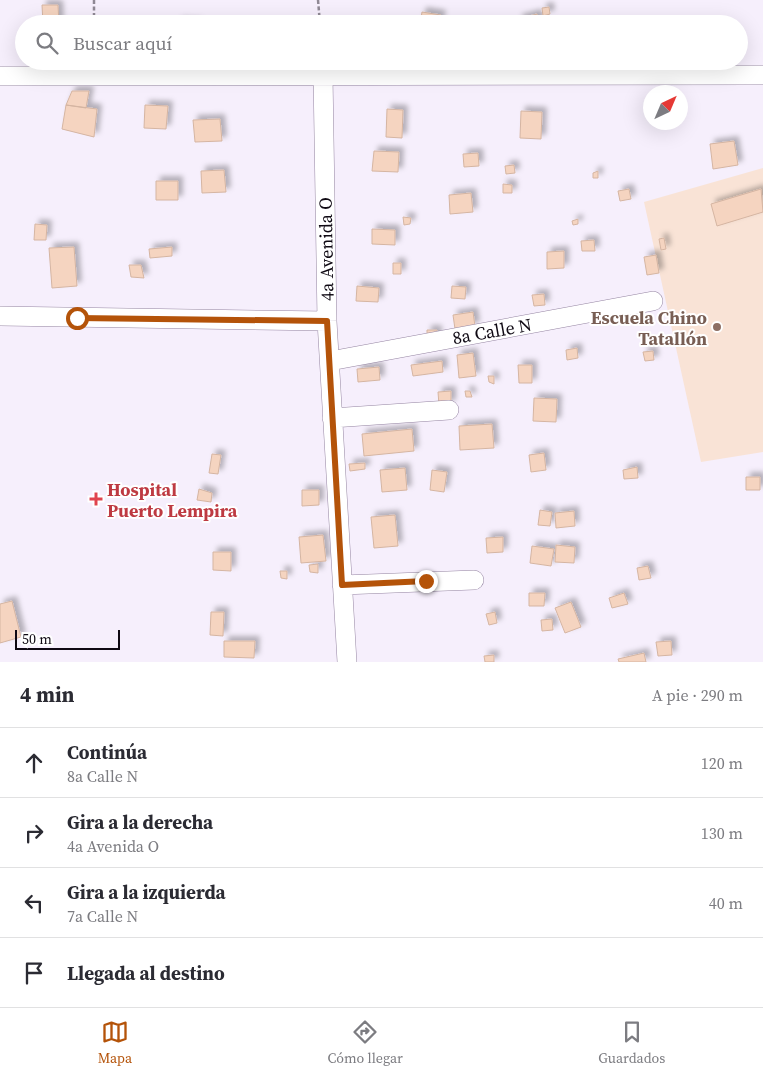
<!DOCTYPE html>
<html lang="es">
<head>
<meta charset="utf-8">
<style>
  body { margin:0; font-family:"Source Serif 4",serif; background:#f7f7f7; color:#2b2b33 }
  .compass { position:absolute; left:643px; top:85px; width:45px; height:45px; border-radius:50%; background:#fff; box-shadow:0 5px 20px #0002; rotate:44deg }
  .scale { position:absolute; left:15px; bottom:12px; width:105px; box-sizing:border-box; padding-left:5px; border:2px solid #0f0913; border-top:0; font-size:14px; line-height:18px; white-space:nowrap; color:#0f0913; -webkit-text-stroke:4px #fff; paint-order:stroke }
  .stop { position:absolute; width:15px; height:15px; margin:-11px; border:4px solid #b45309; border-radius:50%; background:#fff }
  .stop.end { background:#b45309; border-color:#fff; box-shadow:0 1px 5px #0008 }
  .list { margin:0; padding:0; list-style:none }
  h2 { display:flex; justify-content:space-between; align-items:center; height:65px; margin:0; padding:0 20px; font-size:21px }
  h2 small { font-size:16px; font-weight:400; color:#7c7c81 }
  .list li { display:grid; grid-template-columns:32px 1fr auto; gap:15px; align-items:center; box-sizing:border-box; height:70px; padding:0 20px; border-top:1px solid #e1e1e2 }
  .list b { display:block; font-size:19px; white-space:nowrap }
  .list p { margin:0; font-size:16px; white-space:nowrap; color:#7c7c81 }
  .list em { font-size:16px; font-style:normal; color:#7c7c81 }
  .icon { flex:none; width:28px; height:28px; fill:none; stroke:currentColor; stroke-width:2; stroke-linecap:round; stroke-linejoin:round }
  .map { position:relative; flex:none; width:763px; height:662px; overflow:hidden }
  .search { position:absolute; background:#fff; box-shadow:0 5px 20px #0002; left:15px; right:15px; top:15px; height:55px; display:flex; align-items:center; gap:12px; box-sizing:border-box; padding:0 18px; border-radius:28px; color:#7c7c81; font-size:19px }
  .sheet { height:345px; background:#fff }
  nav { display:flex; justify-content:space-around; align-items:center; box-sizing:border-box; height:70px; border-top:1px solid #e1e1e2; background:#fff; font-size:14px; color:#7c7c81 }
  nav a { display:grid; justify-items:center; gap:2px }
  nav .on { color:#b45309 }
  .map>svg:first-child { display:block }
  .education { fill:#f9e3d6 }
  .building { fill:#f5d4c0; stroke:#d5b5a2; filter:url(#shadow) }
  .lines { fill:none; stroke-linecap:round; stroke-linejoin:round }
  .minor-casing { stroke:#9585a2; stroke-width:20 }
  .path { stroke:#908995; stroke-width:2.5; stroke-dasharray:4 2.5; stroke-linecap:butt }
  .minor { stroke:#fff; stroke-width:19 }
  .route { stroke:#b45309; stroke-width:6 }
  .education-dot { fill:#8d6e63; stroke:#fff; stroke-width:2 }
  .health-dot { fill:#e0444e; stroke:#fff; stroke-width:2 }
  .labels { text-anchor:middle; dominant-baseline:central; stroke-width:4; stroke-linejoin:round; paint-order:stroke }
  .street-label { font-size:18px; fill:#0f0913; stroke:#fff }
  .education-label { font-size:18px; font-weight:bold; fill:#785e54; stroke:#fff; text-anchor:end }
  .health-label { font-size:18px; font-weight:bold; fill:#be3a42; stroke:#fff; text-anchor:start }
</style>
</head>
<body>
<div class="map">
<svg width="763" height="662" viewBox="0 0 763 662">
  <defs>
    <filter id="shadow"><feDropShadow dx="4.5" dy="-4.5" stdDeviation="2.5" flood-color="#0004"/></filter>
  </defs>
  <rect width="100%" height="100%" fill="#f6effc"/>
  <path class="education" d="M 763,168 L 763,452 L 701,462 L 644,202 Z"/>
  <path class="building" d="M 42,5 L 58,5 L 59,24 L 43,24 Z
    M 549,7 L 550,14 L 543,16 L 542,8 Z
    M 422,12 L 441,15 L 439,24 L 420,24 Z
    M 537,14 L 540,24 L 519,24 L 518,19 Z
    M 178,22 L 197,23 L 197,24 L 178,24 Z
    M 110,61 L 126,61 L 126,64 L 109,63 Z
    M 72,91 L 89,91 L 86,108 L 66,105 Z
    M 66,105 L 97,109 L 94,137 L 62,129 Z
    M 145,105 L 168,106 L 166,129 L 144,128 Z
    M 387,109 L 403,110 L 402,138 L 386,137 Z
    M 521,111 L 542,112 L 541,139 L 520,138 Z
    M 220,119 L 222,141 L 195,142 L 193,120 Z
    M 734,141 L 738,165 L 713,169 L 710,144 Z
    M 374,151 L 399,152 L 398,172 L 372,171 Z
    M 478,153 L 479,166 L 464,167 L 463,154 Z
    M 514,165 L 515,173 L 506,174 L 505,166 Z
    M 224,170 L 226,192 L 202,193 L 201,171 Z
    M 598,171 L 598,178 L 593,178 L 593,173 Z
    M 156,181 L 178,181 L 178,200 L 156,200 Z
    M 503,184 L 512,185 L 512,193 L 503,193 Z
    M 629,189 L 631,199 L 620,201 L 618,191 Z
    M 761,189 L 763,212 L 717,226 L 711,204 Z
    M 471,193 L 473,212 L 450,214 L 449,195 Z
    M 403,217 L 411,218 L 410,224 L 404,225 Z
    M 578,219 L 578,224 L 573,225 L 572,221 Z
    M 35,224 L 47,225 L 46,240 L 34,240 Z
    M 372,229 L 395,230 L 395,245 L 372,244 Z
    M 664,238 L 666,249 L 661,250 L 659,239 Z
    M 594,240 L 595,251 L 582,251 L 581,241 Z
    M 74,247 L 77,286 L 52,288 L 49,248 Z
    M 172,247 L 172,256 L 150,258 L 149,249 Z
    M 564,251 L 564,268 L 547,269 L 547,252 Z
    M 656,255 L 659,273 L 647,275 L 644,257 Z
    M 393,263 L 401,263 L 401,274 L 393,274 Z
    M 129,265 L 141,265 L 144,278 L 131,277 Z
    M 357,286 L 379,288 L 378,302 L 356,301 Z
    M 452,286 L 466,287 L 465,299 L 451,298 Z
    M 544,294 L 545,305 L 534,306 L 532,295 Z
    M 473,312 L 475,326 L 455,329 L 453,315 Z
    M 427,330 L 437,330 L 437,340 L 427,340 Z
    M 577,348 L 578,358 L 567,360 L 566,350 Z
    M 653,351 L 654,360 L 645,361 L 643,352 Z
    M 473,353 L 476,376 L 459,378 L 457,355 Z
    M 442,361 L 443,372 L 413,376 L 411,365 Z
    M 518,365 L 532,365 L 532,383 L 519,383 Z
    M 379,367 L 380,380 L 358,382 L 357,369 Z
    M 488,376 L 494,376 L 494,384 L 489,382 Z
    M 451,391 L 451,404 L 439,405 L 438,392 Z
    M 465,391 L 470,391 L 472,397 L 466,397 Z
    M 534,398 L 557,399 L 556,422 L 533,421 Z
    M 492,424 L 494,448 L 460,450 L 459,426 Z
    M 412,429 L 414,451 L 364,456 L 362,434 Z
    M 544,453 L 546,470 L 531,472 L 529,455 Z
    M 212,454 L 221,455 L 218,474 L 209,473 Z
    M 365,463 L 365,469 L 350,471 L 349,464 Z
    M 637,467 L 638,478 L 624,479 L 623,470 Z
    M 405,468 L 407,490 L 382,492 L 380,470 Z
    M 432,470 L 447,472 L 444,492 L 430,490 Z
    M 746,477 L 760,477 L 760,490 L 746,490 Z
    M 199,489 L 212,493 L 211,502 L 197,500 Z
    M 302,490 L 319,490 L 319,505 L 302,506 Z
    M 540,510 L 552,512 L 550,526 L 538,525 Z
    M 574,511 L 575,526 L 556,528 L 555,513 Z
    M 395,515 L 398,546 L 374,548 L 371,517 Z
    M 323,535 L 326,561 L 301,563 L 299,537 Z
    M 503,537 L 503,552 L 487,553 L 486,538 Z
    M 556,545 L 575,547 L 574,563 L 555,562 Z
    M 532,546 L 554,549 L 551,566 L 530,563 Z
    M 213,552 L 231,552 L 231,571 L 213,570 Z
    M 318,564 L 318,573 L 310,572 L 309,565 Z
    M 648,566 L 651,578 L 639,580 L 637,568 Z
    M 280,571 L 287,571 L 287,579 L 281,578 Z
    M 529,593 L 545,593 L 544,606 L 529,606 Z
    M 624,593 L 628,604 L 612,608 L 609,598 Z
    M 12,601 L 21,637 L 0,643 L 0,604 Z
    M 571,602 L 581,627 L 565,633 L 555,608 Z
    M 211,612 L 224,612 L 223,636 L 210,635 Z
    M 495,612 L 497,623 L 489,625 L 486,614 Z
    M 552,619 L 553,630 L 542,631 L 541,620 Z
    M 224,641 L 255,641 L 254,658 L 224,657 Z
    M 671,641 L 672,655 L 658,656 L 656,642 Z
    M 644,653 L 646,662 L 619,662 L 618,659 Z
    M 494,655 L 494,662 L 485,662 L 484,656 Z"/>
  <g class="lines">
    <defs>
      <path id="minor" d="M 323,75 L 327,321 L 347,662
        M 0,76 L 763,75
        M 0,316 L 327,321
        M 330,361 L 653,301
        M 332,418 L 449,410
        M 342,585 L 474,580"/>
    </defs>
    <use href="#minor" class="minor-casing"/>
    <path class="path" d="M 94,0 L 94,24
      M 318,0 L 320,24"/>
    <use href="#minor" class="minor"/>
  </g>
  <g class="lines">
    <path class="route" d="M 77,318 L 327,321 L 342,585 L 426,581"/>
  </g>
  <circle class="education-dot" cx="717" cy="327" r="5"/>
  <path class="health-dot" d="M93.5 491.5h5v5h5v5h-5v5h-5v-5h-5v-5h5z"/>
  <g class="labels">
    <g class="street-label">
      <text transform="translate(326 249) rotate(-91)">4a Avenida O</text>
      <text transform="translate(492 331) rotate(-10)">8a Calle N</text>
    </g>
    <g class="education-label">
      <text x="707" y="317">Escuela Chino<tspan x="707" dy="21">Tatallón</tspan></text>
    </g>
    <g class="health-label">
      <text x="107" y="489">Hospital<tspan x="107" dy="21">Puerto Lempira</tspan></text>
    </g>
  </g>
</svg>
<svg class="compass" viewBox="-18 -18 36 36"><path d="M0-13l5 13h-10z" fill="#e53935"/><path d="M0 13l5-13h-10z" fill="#7c7c81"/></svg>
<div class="scale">50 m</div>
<div class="stop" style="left:77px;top:318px"></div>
<div class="stop end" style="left:426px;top:581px"></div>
<div class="search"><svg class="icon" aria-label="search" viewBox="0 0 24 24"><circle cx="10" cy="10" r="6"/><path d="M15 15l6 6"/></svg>Buscar aquí</div>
</div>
<section class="sheet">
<h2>4 min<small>A pie · 290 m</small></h2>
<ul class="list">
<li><svg class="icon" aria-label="ahead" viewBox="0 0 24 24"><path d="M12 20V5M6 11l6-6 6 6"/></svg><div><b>Continúa</b><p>8a Calle N</p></div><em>120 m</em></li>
<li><svg class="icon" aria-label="right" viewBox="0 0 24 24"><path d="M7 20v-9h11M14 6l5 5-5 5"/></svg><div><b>Gira a la derecha</b><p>4a Avenida O</p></div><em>130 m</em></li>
<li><svg class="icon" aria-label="left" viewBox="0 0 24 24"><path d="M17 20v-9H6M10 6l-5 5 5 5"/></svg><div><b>Gira a la izquierda</b><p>7a Calle N</p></div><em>40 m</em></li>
<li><svg class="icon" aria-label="arrive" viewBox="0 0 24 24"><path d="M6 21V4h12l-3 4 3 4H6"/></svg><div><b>Llegada al destino</b></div></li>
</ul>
</section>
<nav>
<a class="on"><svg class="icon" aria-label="map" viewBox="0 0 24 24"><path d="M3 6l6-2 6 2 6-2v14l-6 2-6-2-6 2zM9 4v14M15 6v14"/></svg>Mapa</a>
<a><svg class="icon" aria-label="directions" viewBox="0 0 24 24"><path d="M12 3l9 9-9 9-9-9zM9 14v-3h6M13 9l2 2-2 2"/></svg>Cómo llegar</a>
<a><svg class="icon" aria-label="saved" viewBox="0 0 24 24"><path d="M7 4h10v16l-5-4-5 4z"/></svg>Guardados</a>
</nav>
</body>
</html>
